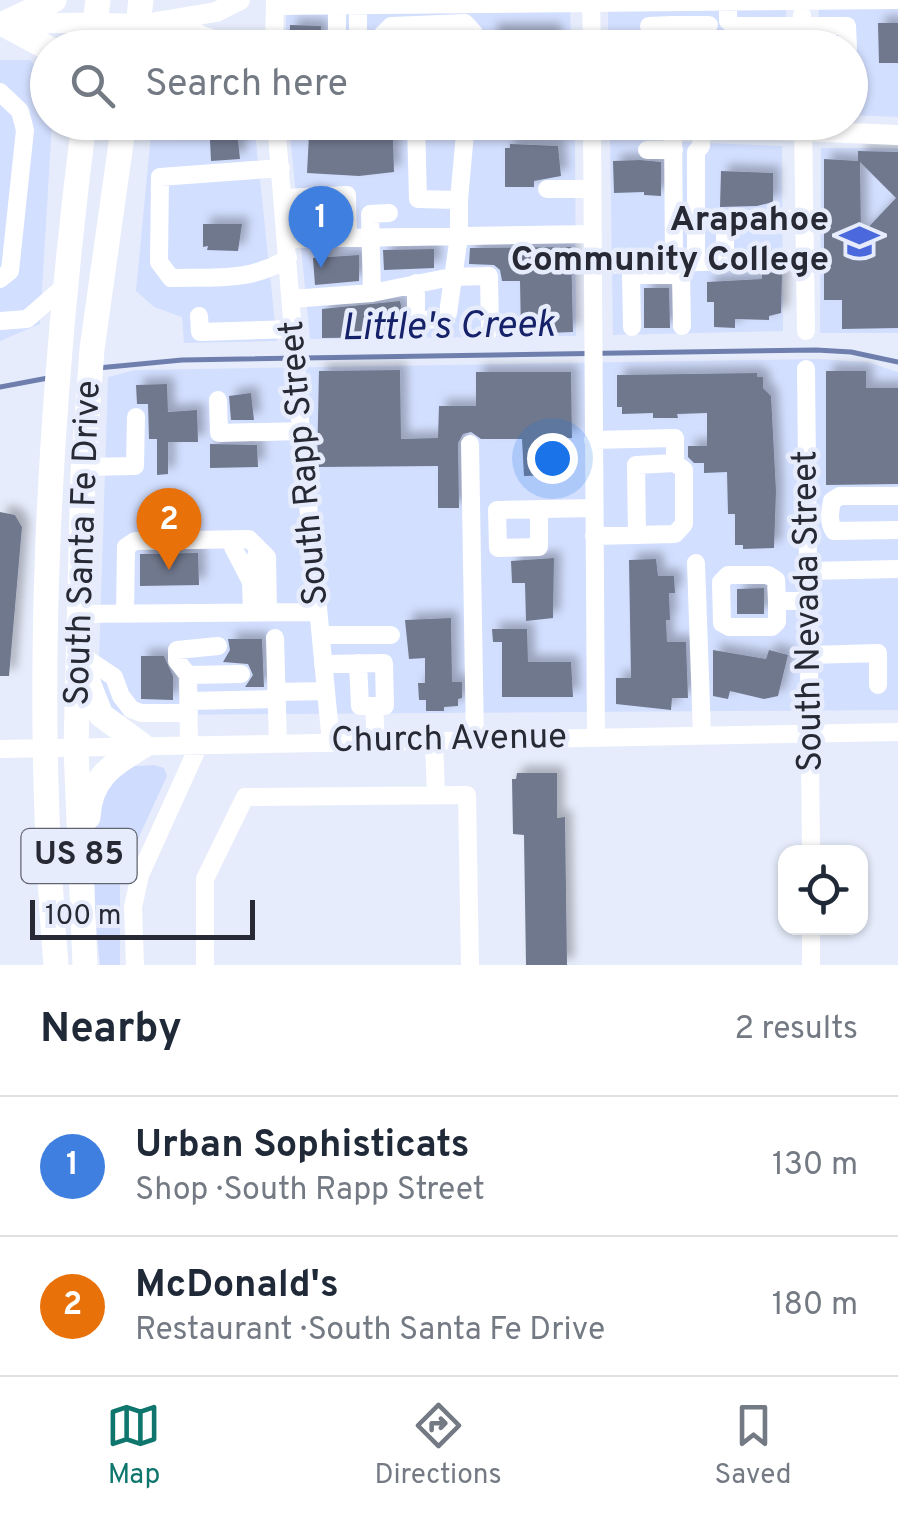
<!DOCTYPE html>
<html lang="en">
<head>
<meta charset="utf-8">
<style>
  body { margin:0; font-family:Overpass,sans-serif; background:#f2f2f3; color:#1f2937 }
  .controls { position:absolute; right:30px; bottom:30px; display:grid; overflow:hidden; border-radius:20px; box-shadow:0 2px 8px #0004 }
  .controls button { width:90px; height:90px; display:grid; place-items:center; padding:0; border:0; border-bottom:2px solid #e0e1e3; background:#fff; color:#1f2937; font:50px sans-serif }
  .scale { position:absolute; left:30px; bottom:25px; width:225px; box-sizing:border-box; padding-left:10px; border:5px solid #272a34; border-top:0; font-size:28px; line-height:35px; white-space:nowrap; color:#272a34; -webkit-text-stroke:8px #e6ecfb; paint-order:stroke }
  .you { position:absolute; left:552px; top:458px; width:35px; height:35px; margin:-25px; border:8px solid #fff; border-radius:50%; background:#1a73e8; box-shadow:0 0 0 15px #1a73e833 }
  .badge { display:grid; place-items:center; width:65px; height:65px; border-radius:50%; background:#0f766e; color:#fff; font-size:32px; font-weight:700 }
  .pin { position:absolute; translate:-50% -82px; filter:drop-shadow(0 2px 5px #0008) }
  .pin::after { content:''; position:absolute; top:52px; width:35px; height:30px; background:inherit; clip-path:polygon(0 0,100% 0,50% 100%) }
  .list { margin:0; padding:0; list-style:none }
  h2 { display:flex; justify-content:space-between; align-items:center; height:130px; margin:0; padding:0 40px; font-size:42px }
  h2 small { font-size:32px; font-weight:400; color:#747a83 }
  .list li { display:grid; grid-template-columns:65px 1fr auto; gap:30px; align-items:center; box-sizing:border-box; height:140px; padding:0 40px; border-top:2px solid #e0e1e3 }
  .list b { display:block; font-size:38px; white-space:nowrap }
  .list p { margin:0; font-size:32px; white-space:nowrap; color:#747a83 }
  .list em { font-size:32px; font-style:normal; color:#747a83 }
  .icon { flex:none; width:55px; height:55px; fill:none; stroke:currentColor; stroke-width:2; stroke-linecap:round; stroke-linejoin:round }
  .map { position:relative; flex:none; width:898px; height:965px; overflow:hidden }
  .search { position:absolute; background:#fff; box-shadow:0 2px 8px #0004; left:30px; right:30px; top:30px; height:110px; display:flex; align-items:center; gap:25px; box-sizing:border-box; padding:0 35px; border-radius:55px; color:#747a83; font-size:38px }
  .sheet { height:410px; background:#fff }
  nav { display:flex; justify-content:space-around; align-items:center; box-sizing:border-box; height:140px; border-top:2px solid #e0e1e3; background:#fff; font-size:28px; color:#747a83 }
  nav a { display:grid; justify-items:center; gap:5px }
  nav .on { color:#0f766e }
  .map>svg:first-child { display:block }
  .built { fill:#d3dfff }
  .green { fill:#d0dcfe }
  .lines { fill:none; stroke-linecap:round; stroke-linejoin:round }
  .stream { stroke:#6e7fae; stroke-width:5 }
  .building { fill:#70788e; fill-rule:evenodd; filter:url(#shadow) }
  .minor { stroke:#fff; stroke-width:18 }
  .major { stroke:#fff; stroke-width:20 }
  .highway { stroke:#fff; stroke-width:25 }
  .labels { text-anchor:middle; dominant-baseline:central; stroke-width:9; stroke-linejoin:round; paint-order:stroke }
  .shield { fill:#e6ecfb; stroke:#606470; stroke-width:2.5 }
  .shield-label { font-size:32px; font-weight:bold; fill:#272a34 }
  .poi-label { font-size:35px; font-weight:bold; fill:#272a34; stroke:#e6ecfb; text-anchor:end }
  .street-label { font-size:35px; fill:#272a34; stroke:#e6ecfb }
  .water-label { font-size:38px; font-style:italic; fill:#152169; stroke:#e6ecfb }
</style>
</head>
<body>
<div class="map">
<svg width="898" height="965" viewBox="0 0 898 965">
  <defs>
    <filter id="shadow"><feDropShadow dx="7" dy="-7" stdDeviation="5" flood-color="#0004"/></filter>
  </defs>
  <rect width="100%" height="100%" fill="#e6ecfb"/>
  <path class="built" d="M 287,0 L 570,0 L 571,47 L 285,48 Z
    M 608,0 L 786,0 L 786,47 L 608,47 Z
    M 819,0 L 898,0 L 898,117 L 851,115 L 850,48 L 818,48 Z
    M 0,60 L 30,60 L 47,77 L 48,122 L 52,123 L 40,324 L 0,341 Z
    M 152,123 L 254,123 L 277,341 L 184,343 L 182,317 L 154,307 L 136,291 Z
    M 289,124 L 575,133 L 576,336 L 310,339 Z
    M 610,139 L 782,146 L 783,331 L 613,335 Z
    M 821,148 L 898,148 L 898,333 L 820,333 Z
    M 817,359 L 867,362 L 898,372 L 898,710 L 123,715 L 113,712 L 98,692 L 108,377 L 135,370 Z"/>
  <path class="green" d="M 154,765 L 164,768 L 167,776 L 120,878 L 120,965 L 100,965 L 95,912 L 94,797 L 125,767 Z"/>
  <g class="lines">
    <path class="stream" d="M 98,368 L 182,360 L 816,350 L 851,352 L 898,362
      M 0,387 L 48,378"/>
  </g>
  <path class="building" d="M 878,23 L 898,23 L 898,63 L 879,63 Z
    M 290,25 L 321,26 L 320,48 L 289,48 Z
    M 490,30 L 554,30 L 556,48 L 491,48 Z
    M 174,122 L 249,122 L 249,140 L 238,140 L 240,159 L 211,161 L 210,140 L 174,140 Z
    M 309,135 L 393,139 L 394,172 L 359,176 L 307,173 Z
    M 510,144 L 558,146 L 561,176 L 534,181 L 534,187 L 505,187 L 505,148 L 510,148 Z
    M 858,151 L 898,152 L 898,328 L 842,329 L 842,300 L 824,300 L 824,159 L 858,161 ZM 860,162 L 896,198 L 861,235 Z
    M 640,160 L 661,162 L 661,196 L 644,195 L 644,192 L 614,193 L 613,161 Z
    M 721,171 L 773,173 L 773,202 L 757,206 L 720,207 Z
    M 203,224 L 242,224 L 238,251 L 207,250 L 208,246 L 203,247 Z
    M 571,247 L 573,332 L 521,334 L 520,281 L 502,281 L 500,270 L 494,265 L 469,264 L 470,248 Z
    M 434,249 L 434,268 L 384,270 L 383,250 Z
    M 359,255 L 359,281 L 315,285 L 313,258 Z
    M 782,272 L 781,313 L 769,316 L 769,320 L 735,319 L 735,328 L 714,327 L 714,302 L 707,302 L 707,282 L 762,279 L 762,273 Z
    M 644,288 L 669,288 L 670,328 L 644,328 Z
    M 400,301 L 404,320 L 410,328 L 401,328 L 402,337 L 322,338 L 322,309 Z
    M 400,370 L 401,439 L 438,438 L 439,406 L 476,406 L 476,372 L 571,372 L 572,438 L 557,438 L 558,475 L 524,476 L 522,439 L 481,439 L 471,432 L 463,434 L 458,443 L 459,508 L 438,508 L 438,466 L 317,467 L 319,371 Z
    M 826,371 L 866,371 L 866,388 L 898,388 L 898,484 L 826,485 Z
    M 757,373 L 757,377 L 763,377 L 763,388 L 771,396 L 776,491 L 774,548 L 743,549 L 743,545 L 735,545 L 735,514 L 728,514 L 727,472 L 704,473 L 704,463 L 694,463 L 688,457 L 688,446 L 707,446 L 707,413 L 677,414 L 678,418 L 653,418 L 653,413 L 622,414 L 622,407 L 617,407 L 617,375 Z
    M 167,384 L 168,412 L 197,410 L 198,442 L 168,442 L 168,474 L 157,475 L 157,439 L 149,439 L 148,404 L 137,404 L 136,385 Z
    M 251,393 L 254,420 L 231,420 L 229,396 Z
    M 210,444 L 257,445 L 258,467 L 210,468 Z
    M 0,512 L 15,515 L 22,527 L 9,676 L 0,676 Z
    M 198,553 L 199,585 L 140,586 L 140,554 Z
    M 554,558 L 553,618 L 526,621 L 525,583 L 512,583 L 511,561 Z
    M 656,559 L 658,576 L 674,576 L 675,593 L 669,593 L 670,620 L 666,620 L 667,642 L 686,642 L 688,698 L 672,698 L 671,710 L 616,704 L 616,678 L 631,678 L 629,560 Z
    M 764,588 L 764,614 L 737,614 L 737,589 Z
    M 451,618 L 452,682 L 462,682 L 462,698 L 458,699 L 458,706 L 444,707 L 444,711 L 426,711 L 426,700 L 419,700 L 418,683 L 425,683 L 425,658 L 409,659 L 405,620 Z
    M 492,629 L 527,629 L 528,662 L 571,662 L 573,697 L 502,697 L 502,642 L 493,642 Z
    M 228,639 L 262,639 L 264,687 L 245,687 L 253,675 L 248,664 L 223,662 L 230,650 Z
    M 713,650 L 766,659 L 769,650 L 788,655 L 778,696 L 764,699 L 730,691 L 728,699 L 713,696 Z
    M 141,656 L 164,656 L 173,676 L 173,700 L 141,699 Z
    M 517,773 L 557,773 L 557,818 L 565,817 L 567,965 L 526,965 L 524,835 L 513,834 L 512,779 L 516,779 Z"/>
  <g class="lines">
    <path class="minor" d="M 591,0 L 592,48
      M 728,2 L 728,21 L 735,26 L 847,26 L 848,48
      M 275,6 L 898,0
      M 802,15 L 802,48
      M 649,26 L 672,25
      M 358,36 L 358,6
      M 337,39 L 337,6
      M 274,48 L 275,0
      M 383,48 L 382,35 L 391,26 L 465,23 L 474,33 L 474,48
      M 672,48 L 672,25 L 709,25
      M 731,48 L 731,37 L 752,37
      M 0,92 L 20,111 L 25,130 L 10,271 L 0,279
      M 276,122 L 301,431 L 331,743
      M 416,122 L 418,199 L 459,200 L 466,122
      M 592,122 L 596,737
      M 673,122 L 674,262
      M 803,122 L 806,331
      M 647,150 L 674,150
      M 281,168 L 160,177 L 159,262 L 171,278 C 213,277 252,282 288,258
      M 547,189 L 592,189
      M 283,198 L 347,195 L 348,238
      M 750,219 L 804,219
      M 725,232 L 725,261
      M 287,239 L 591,234
      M 696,262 L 696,152 L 701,146 L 702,127
      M 591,265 L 805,259
      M 631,275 L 632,327
      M 637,275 L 681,275 L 682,326
      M 416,283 L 416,316 L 420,320 L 444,319 L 448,313 L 459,236 L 459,200
      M 372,293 L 370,214 L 389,213
      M 291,299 L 372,293 L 451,277 L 489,276 L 490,330
      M 199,316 L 200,332 L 293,329
      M 0,321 L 27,319 L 66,285
      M 806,369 L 811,852
      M 218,400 L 219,433 L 301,431
      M 593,440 L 675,438 L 675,463
      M 470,444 L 475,740
      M 83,467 L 135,466 L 136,417
      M 898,496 L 840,496 L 832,501 C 830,511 828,522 834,531 L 898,530
      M 539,509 L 539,547 L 498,548 L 497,510 L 593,508
      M 594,536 L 675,534 L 684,524 L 684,470 L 675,463 L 636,465 L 637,535
      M 233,547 L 251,582
      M 696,563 L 702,735
      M 809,571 L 898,569
      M 777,601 L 776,580 L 768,575 L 728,575 L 721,582 L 722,623 L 729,627 L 772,627 L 777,622 L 777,601 L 809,601
      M 252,612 L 251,582 L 259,567 L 256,556
      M 79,614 L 318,612
      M 125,614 L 126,547 L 135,541 L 249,539 L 267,557 L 268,612
      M 321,635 L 391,635
      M 275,638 L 278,744
      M 78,653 L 114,677 L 121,696 L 131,709 L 141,713 L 189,713
      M 810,655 L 878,653 L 878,685
      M 358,663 L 360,706 L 374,706
      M 323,664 L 384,663 L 385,706 L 374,706 L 376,742
      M 188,675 L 241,674
      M 276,692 L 326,691
      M 189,701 L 277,699
      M 434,741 L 436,795
      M 189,745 L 188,675 L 177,661 L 177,650 L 218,646
      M 0,749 L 898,732
      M 811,928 L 811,965
      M 135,965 L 133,907 L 140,875 L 199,745
      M 205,965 L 205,879 L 245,797 L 467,795 L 470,965"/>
    <path class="major" d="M 156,22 L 216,12 L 240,0
      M 9,24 C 83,23 165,16 234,48
      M 580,122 L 898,135"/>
    <path class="highway" d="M 3,24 L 54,0
      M 3,24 L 48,48
      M 92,48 L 98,0
      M 135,48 L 141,0
      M 168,48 L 197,36
      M 84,672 L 101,715 L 143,746 C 112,765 90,778 88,817
      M 56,965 C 32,686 49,400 84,122
      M 85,965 L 76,748 L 83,473 L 92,349 L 124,122"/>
  </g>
  <defs>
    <symbol id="university-bare" viewBox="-9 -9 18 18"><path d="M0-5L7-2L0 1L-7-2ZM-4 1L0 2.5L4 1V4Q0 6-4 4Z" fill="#4b68dc" stroke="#e6ecfb" stroke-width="2.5" paint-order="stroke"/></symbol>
  </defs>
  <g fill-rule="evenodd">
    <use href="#university-bare" x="832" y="214" width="55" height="55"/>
  </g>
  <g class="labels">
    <rect class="shield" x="21.5" y="829" width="115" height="54" rx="8"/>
    <g class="shield-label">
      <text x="79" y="856">US 85</text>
    </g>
    <g class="poi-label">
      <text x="829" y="221">Arapahoe<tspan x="829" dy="40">Community College</tspan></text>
    </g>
    <g class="street-label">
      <text transform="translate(305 463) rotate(-95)">South Rapp Street</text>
      <text transform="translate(84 543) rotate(-88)">South Santa Fe Drive</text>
      <text transform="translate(809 611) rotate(-91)">South Nevada Street</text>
      <text transform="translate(449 740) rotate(-1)">Church Avenue</text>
    </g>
    <g class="water-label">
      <text transform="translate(448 328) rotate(-1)">Little's Creek</text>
    </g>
  </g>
</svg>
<div class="controls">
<button><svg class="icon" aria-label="locate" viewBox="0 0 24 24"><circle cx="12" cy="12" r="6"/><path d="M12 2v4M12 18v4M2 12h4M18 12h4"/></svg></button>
</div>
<div class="scale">100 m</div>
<div class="you"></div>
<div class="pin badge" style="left:321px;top:268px;background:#3f7fe0">1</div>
<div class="pin badge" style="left:169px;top:570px;background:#e8710a">2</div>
<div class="search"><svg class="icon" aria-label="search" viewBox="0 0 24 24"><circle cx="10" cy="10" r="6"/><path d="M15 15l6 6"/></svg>Search here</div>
</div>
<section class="sheet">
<h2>Nearby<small>2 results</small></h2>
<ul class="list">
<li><span class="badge" style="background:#3f7fe0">1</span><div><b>Urban Sophisticats</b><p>Shop · South Rapp Street</p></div><em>130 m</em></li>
<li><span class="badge" style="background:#e8710a">2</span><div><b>McDonald's</b><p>Restaurant · South Santa Fe Drive</p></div><em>180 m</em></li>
</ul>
</section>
<nav>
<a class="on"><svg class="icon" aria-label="map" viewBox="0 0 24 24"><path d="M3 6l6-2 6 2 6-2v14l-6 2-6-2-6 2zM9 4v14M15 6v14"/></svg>Map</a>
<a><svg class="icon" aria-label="directions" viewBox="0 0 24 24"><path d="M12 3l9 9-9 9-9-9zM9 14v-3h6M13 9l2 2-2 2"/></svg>Directions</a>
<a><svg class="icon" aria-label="saved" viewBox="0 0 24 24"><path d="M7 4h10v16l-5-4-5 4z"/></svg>Saved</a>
</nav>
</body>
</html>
